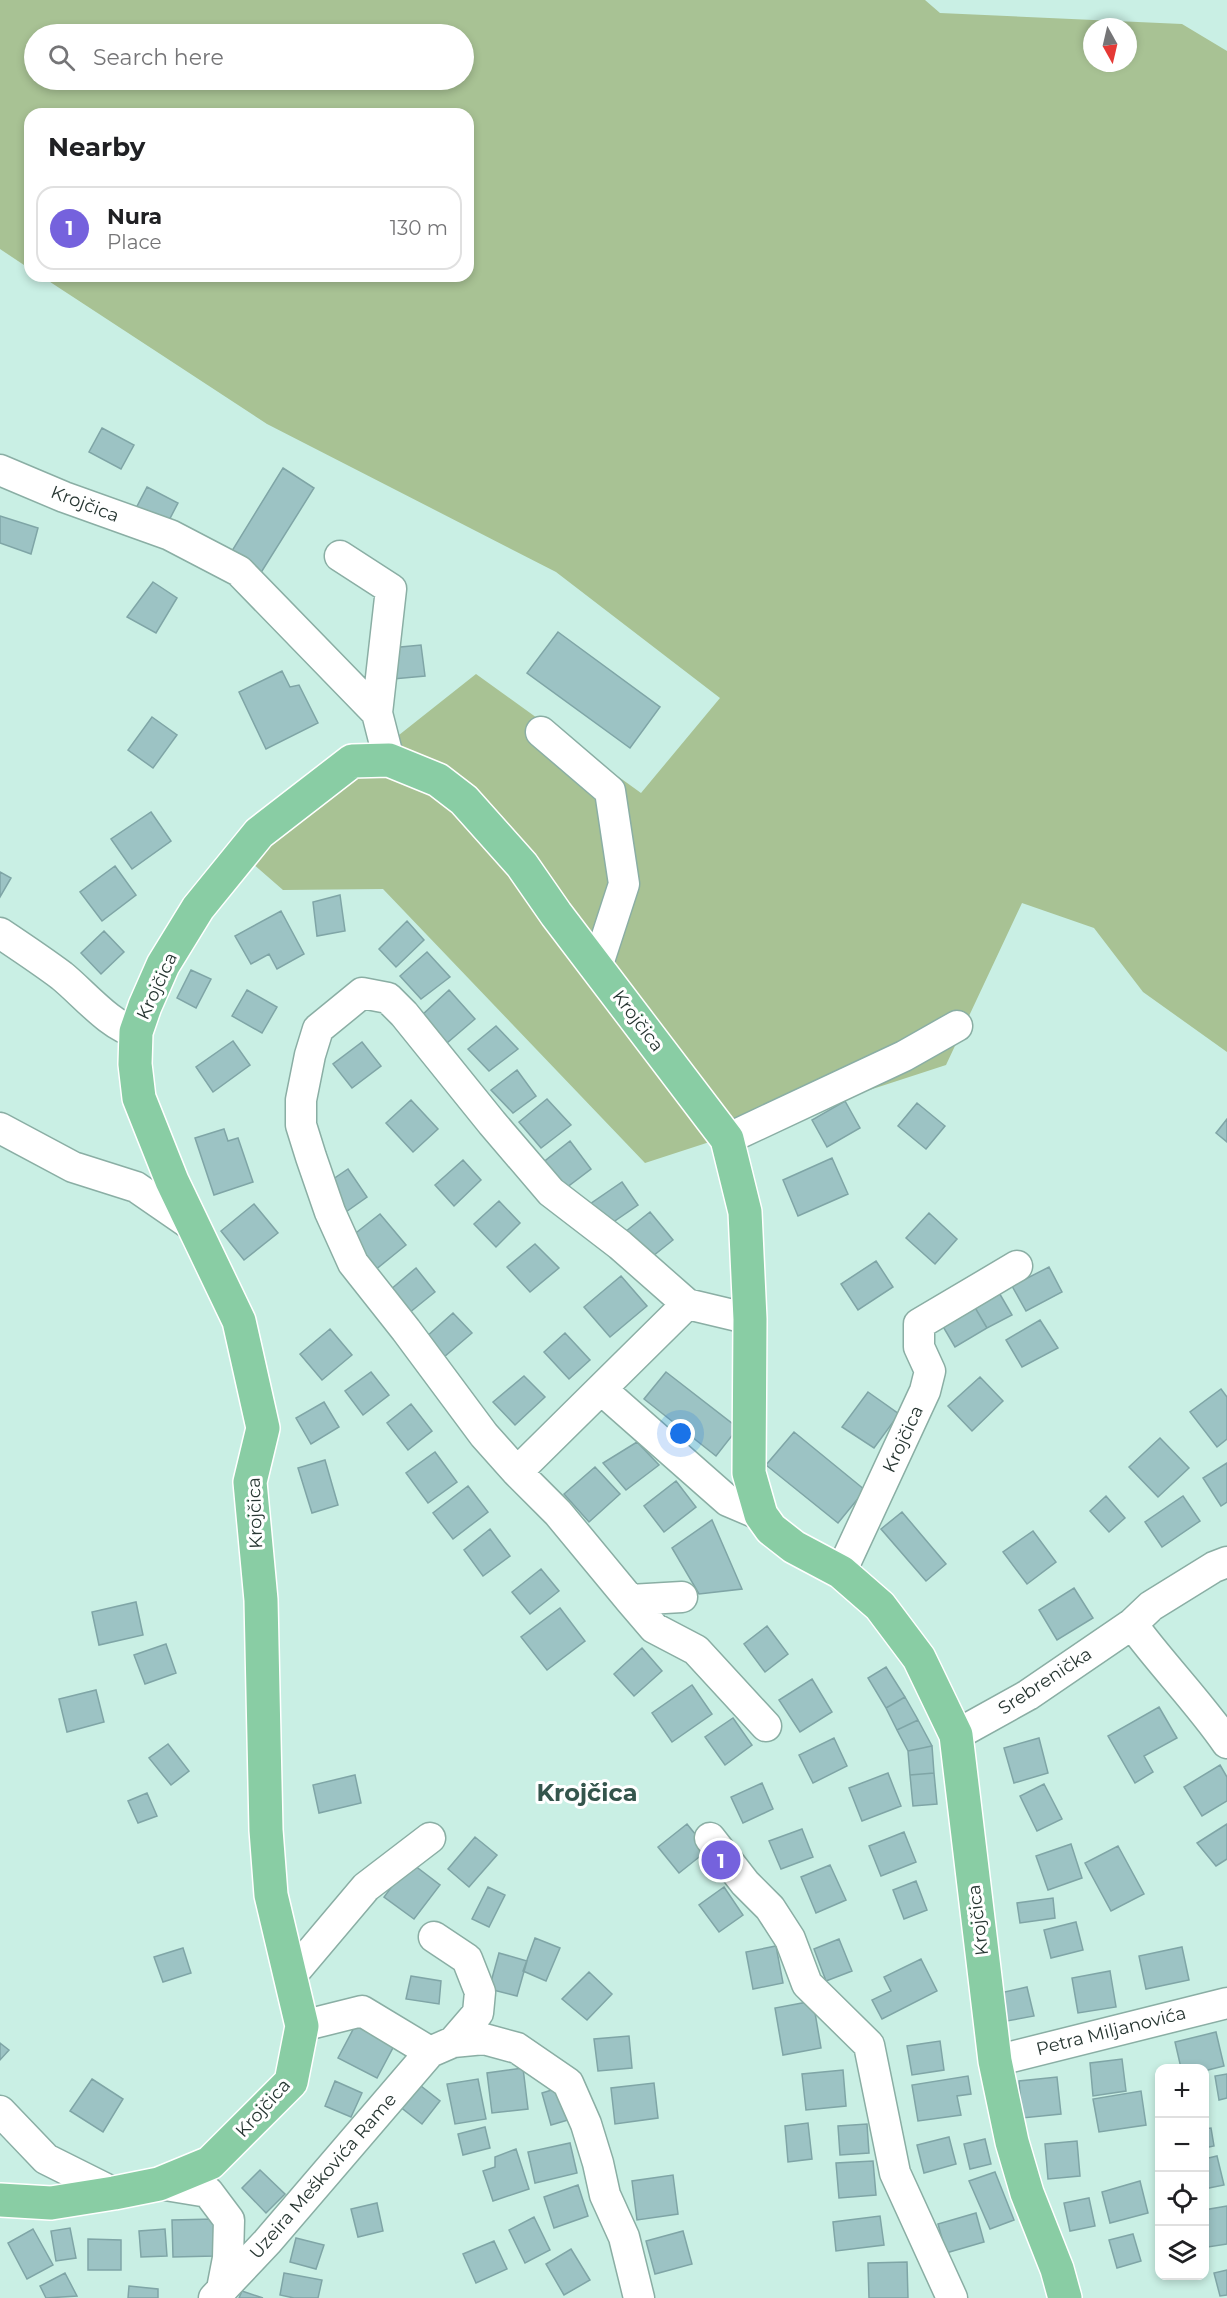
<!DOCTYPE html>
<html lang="en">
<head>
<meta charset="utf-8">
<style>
  body { margin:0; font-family:Montserrat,sans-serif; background:#f2f2f2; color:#202124 }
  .controls { position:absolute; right:18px; bottom:18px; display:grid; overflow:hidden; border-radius:12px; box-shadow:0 3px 9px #0003 }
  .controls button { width:54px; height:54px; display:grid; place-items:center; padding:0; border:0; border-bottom:2px solid #e0e0e0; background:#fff; color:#202124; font:30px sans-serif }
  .compass { position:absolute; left:1083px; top:18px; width:54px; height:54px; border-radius:50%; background:#fff; box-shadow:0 3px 9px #0003; rotate:172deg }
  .you { position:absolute; left:681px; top:1434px; width:21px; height:21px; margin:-15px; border:4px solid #fff; border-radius:50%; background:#1a73e8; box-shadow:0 0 0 9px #1a73e833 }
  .badge { display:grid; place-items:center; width:39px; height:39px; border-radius:50%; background:#7562dd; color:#fff; font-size:20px; font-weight:700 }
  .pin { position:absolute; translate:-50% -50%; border:3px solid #fff; box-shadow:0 2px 6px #0006 }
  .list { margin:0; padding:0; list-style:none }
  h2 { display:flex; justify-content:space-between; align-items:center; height:78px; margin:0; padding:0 24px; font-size:26px }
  h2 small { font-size:20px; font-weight:400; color:#757577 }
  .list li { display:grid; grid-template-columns:39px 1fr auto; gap:18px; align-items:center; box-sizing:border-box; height:84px; margin:0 12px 12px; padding:0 12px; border:2px solid #e0e0e0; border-radius:18px }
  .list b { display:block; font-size:22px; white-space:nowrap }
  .list p { margin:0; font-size:20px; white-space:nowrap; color:#757577 }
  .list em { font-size:20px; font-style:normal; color:#757577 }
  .icon { flex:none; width:33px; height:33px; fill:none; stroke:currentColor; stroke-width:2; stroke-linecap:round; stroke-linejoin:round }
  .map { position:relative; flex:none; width:1227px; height:2298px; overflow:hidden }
  .search { position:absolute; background:#fff; box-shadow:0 3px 9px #0003; left:24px; top:24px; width:450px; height:66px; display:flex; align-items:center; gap:15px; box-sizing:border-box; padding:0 21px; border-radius:33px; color:#757577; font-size:22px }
  .panel { position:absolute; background:#fff; box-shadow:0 3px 9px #0003; left:24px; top:108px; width:450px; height:174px; border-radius:18px }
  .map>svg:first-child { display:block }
  .green { fill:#a8c294; fill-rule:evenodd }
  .building { fill:#9cc3c4; stroke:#7fa5a6; stroke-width:1.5 }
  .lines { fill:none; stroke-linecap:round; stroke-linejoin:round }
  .minor-casing { stroke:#8aaea4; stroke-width:33 }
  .major-casing { stroke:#fff; stroke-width:36 }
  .minor { stroke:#fff; stroke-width:30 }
  .major { stroke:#89cda4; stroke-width:33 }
  .labels { text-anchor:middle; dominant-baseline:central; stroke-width:6; stroke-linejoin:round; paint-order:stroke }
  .street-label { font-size:18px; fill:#273632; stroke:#fff }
  .district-label { font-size:24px; font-weight:bold; fill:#34554c; stroke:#fff }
</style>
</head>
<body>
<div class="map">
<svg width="1227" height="2298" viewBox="0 0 1227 2298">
  <rect width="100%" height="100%" fill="#c9efe4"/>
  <path class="green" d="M 0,0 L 925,0 L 940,13 L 1182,24 L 1227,51 L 1227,1052 L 1143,992 L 1094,928 L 1022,903 L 946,1065 L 645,1163 L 383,889 L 283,890 L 245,857 L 476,674 L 641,793 L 720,698 L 556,572 L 267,424 L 41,276 L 468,276 L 468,114 L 30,114 L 30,269 L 0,249 ZM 1092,27 L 1128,27 L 1128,63 L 1092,63 ZM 34,34 L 464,34 L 464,80 L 34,80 Z"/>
  <path class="building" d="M 102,428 L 134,445 L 121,469 L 89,452 Z
    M 283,468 L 314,488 L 257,579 L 227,559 Z
    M 147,487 L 178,503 L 164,530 L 133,514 Z
    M 0,516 L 38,528 L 31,554 L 0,543 Z
    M 153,582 L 177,598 L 156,633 L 127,617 Z
    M 558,632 L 660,707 L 630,748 L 527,673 Z
    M 421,645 L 425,676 L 393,679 L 390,648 Z
    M 282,671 L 290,687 L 299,685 L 318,723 L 266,749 L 239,692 Z
    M 152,717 L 177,735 L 153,768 L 128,750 Z
    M 151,812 L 171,841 L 132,869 L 111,839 Z
    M 115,866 L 136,895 L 102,921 L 80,892 Z
    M 0,872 L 11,878 L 0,897 Z
    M 340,895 L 345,931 L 317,936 L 313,902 Z
    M 281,911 L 304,954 L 277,969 L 269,954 L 251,964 L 235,936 Z
    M 407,921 L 424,940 L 396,967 L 379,949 Z
    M 104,931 L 124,952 L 101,974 L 81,953 Z
    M 427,952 L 450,977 L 421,999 L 400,976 Z
    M 191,970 L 211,979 L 196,1008 L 177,998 Z
    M 247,990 L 277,1007 L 262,1033 L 232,1016 Z
    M 449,990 L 475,1019 L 447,1043 L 437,1032 L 408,1028 Z
    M 496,1026 L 518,1049 L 489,1071 L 468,1049 Z
    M 233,1041 L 250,1065 L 213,1092 L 196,1067 Z
    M 362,1042 L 381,1066 L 352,1088 L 333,1064 Z
    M 517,1070 L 536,1096 L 513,1113 L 491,1090 Z
    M 547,1099 L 571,1125 L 541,1148 L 519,1122 Z
    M 411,1100 L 438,1129 L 413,1152 L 386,1123 Z
    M 845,1101 L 860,1128 L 827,1147 L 812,1120 Z
    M 917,1103 L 945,1126 L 926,1149 L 898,1126 Z
    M 1227,1119 L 1227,1142 L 1216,1133 Z
    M 224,1129 L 228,1141 L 238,1138 L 253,1182 L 214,1195 L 195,1138 Z
    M 570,1141 L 591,1169 L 562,1191 L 541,1164 Z
    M 832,1158 L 848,1194 L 798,1216 L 783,1180 Z
    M 463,1160 L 481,1180 L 454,1206 L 435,1185 Z
    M 348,1169 L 367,1197 L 343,1214 L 323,1186 Z
    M 622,1182 L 638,1205 L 606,1227 L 590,1204 Z
    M 499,1201 L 520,1223 L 496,1247 L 474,1224 Z
    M 254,1204 L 278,1233 L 244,1260 L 221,1231 Z
    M 650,1212 L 673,1240 L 643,1264 L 620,1236 Z
    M 929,1213 L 957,1239 L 935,1264 L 906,1238 Z
    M 380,1214 L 406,1245 L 369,1275 L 343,1243 Z
    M 535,1244 L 559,1268 L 530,1292 L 507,1267 Z
    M 876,1261 L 893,1287 L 858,1310 L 841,1284 Z
    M 1049,1267 L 1062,1292 L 1026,1311 L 1012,1286 Z
    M 416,1268 L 435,1292 L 409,1313 L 390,1290 Z
    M 621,1276 L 647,1306 L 610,1337 L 584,1307 Z
    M 994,1284 L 1012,1315 L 987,1328 L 970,1299 Z
    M 970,1299 L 987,1328 L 955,1347 L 938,1318 Z
    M 453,1313 L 472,1333 L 444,1357 L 425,1338 Z
    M 1040,1320 L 1058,1348 L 1022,1367 L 1006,1340 Z
    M 330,1329 L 352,1355 L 322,1380 L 300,1354 Z
    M 565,1333 L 590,1360 L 569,1379 L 544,1352 Z
    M 371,1372 L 389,1395 L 363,1415 L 345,1391 Z
    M 666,1372 L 738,1428 L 716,1456 L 644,1399 Z
    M 524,1376 L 545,1397 L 515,1425 L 493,1402 Z
    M 980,1377 L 1003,1401 L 972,1431 L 948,1406 Z
    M 1221,1389 L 1227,1397 L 1227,1439 L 1217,1447 L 1190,1412 Z
    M 868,1392 L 899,1414 L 874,1448 L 842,1427 Z
    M 324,1402 L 339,1427 L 311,1444 L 296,1418 Z
    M 411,1404 L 432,1431 L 408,1450 L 387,1423 Z
    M 794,1432 L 865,1490 L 838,1523 L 766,1465 Z
    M 1160,1438 L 1189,1468 L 1158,1497 L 1129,1467 Z
    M 637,1442 L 659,1465 L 626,1490 L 603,1463 Z
    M 435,1452 L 457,1482 L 428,1503 L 406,1473 Z
    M 325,1460 L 338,1505 L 312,1513 L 298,1468 Z
    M 1227,1463 L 1227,1502 L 1221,1506 L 1203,1478 Z
    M 595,1467 L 620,1494 L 589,1522 L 564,1494 Z
    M 676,1481 L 696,1507 L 664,1532 L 644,1506 Z
    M 468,1486 L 488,1512 L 453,1539 L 433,1513 Z
    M 1106,1496 L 1125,1518 L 1109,1532 L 1090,1511 Z
    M 1183,1496 L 1200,1521 L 1162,1547 L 1145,1522 Z
    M 902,1512 L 946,1564 L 926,1581 L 881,1529 Z
    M 712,1520 L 742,1589 L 699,1594 L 672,1548 Z
    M 490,1529 L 510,1556 L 483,1576 L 464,1550 Z
    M 1033,1531 L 1056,1562 L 1027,1584 L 1003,1552 Z
    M 541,1569 L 559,1591 L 530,1614 L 512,1592 Z
    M 1074,1588 L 1093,1618 L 1057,1640 L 1039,1610 Z
    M 136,1602 L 143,1635 L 99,1645 L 92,1612 Z
    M 560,1608 L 585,1641 L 547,1670 L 521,1637 Z
    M 767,1626 L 788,1654 L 765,1672 L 744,1644 Z
    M 166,1644 L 176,1673 L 145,1684 L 134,1655 Z
    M 642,1648 L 662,1671 L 634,1696 L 614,1674 Z
    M 886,1667 L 905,1697 L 886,1708 L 868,1678 Z
    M 812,1679 L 832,1712 L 800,1732 L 779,1700 Z
    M 692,1685 L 712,1714 L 672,1742 L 652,1713 Z
    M 96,1690 L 104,1722 L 67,1732 L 59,1699 Z
    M 905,1697 L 918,1720 L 897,1730 L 886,1708 Z
    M 1159,1707 L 1177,1738 L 1144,1756 L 1153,1772 L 1135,1783 L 1108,1736 Z
    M 733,1718 L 752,1745 L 725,1765 L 705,1737 Z
    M 918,1720 L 932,1746 L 908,1751 L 897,1730 Z
    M 834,1738 L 847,1766 L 813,1783 L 799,1755 Z
    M 1039,1738 L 1048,1773 L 1014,1783 L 1004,1748 Z
    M 168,1744 L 189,1771 L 171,1785 L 149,1758 Z
    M 932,1746 L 934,1773 L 910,1775 L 908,1751 Z
    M 1220,1765 L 1227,1777 L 1227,1801 L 1202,1816 L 1184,1787 Z
    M 888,1773 L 901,1806 L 862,1821 L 849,1788 Z
    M 934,1773 L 937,1804 L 913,1806 L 910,1775 Z
    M 355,1775 L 361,1803 L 319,1813 L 313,1785 Z
    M 762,1783 L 773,1809 L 743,1823 L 731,1797 Z
    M 1044,1784 L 1062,1819 L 1037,1831 L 1020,1796 Z
    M 147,1793 L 157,1816 L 138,1823 L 128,1801 Z
    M 687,1824 L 708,1850 L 679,1873 L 658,1847 Z
    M 1227,1824 L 1227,1859 L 1216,1866 L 1197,1843 Z
    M 802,1829 L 813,1857 L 781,1869 L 769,1841 Z
    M 904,1832 L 916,1862 L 881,1876 L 869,1846 Z
    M 475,1837 L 497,1855 L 469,1887 L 448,1869 Z
    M 1071,1844 L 1082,1878 L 1048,1890 L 1036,1856 Z
    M 1118,1846 L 1144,1894 L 1111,1911 L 1085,1863 Z
    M 410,1862 L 440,1885 L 414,1919 L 384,1897 Z
    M 830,1865 L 846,1900 L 816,1913 L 801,1877 Z
    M 916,1881 L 927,1910 L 904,1919 L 893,1890 Z
    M 488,1887 L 505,1895 L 489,1927 L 472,1919 Z
    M 724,1887 L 743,1915 L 719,1932 L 699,1905 Z
    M 1053,1898 L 1055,1918 L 1020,1923 L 1017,1903 Z
    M 1076,1922 L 1083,1950 L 1051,1958 L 1044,1930 Z
    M 535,1938 L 560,1948 L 546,1981 L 523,1971 Z
    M 839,1939 L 852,1971 L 826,1981 L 814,1949 Z
    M 776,1946 L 783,1983 L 753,1989 L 746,1952 Z
    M 1182,1947 L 1189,1980 L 1146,1989 L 1139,1956 Z
    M 183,1948 L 191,1973 L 163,1982 L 154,1957 Z
    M 499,1953 L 527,1961 L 517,1996 L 489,1989 Z
    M 921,1959 L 937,1991 L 882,2019 L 872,2000 L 891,1991 L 884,1977 Z
    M 1110,1971 L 1116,2007 L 1078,2013 L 1072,1978 Z
    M 589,1972 L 612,1994 L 587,2020 L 562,1999 Z
    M 411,1976 L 441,1981 L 439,2004 L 406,1999 Z
    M 1027,1987 L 1034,2016 L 1007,2021 L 1000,1993 Z
    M 813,2001 L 821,2048 L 783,2055 L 775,2008 Z
    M 357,2022 L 396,2042 L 377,2078 L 338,2058 Z
    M 1216,2032 L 1224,2066 L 1204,2071 L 1204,2068 L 1181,2068 L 1175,2042 Z
    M 629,2036 L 632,2068 L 598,2071 L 594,2039 Z
    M 940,2041 L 944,2070 L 912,2075 L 907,2046 Z
    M 0,2043 L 9,2050 L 0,2060 Z
    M 1122,2059 L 1126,2091 L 1093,2096 L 1090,2063 Z
    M 523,2068 L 528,2109 L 492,2113 L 487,2073 Z
    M 843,2070 L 846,2106 L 806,2110 L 802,2074 Z
    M 1227,2074 L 1227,2098 L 1219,2100 L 1215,2076 Z
    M 968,2076 L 971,2094 L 957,2096 L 961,2115 L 918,2121 L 912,2085 Z
    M 1057,2077 L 1061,2114 L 1022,2118 L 1019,2081 Z
    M 92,2079 L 123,2099 L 103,2132 L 70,2111 Z
    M 412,2079 L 440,2101 L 422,2124 L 394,2102 Z
    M 478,2079 L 486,2119 L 455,2124 L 447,2084 Z
    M 335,2081 L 362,2093 L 351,2117 L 325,2106 Z
    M 654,2083 L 658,2118 L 615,2124 L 611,2088 Z
    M 558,2088 L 568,2120 L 551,2125 L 542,2093 Z
    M 1141,2091 L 1146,2125 L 1099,2132 L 1093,2099 Z
    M 808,2123 L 812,2159 L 788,2162 L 785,2126 Z
    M 867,2124 L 869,2153 L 840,2155 L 838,2126 Z
    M 485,2127 L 490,2148 L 463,2155 L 458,2134 Z
    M 1211,2128 L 1214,2146 L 1204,2148 L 1204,2129 Z
    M 949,2137 L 956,2164 L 924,2173 L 917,2145 Z
    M 985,2139 L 991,2164 L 970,2169 L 964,2144 Z
    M 1077,2141 L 1080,2176 L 1048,2179 L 1045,2144 Z
    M 570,2143 L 577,2173 L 535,2183 L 528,2152 Z
    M 516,2149 L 529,2189 L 493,2201 L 483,2171 L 495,2167 L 495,2157 Z
    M 1217,2156 L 1224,2185 L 1204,2189 L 1204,2159 Z
    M 873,2161 L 876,2195 L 839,2198 L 836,2163 Z
    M 260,2170 L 285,2194 L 266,2213 L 242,2188 Z
    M 995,2172 L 1014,2220 L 990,2229 L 969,2181 Z
    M 673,2175 L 678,2214 L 637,2220 L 632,2181 Z
    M 1140,2181 L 1148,2213 L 1110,2223 L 1102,2192 Z
    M 578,2185 L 588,2216 L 554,2228 L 544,2197 Z
    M 1089,2198 L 1095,2226 L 1070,2231 L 1064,2203 Z
    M 377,2203 L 383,2231 L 358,2237 L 351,2209 Z
    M 1227,2206 L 1227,2244 L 1208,2247 L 1204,2227 L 1204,2210 Z
    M 976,2213 L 984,2242 L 946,2253 L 938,2224 Z
    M 880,2216 L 884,2245 L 836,2251 L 833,2222 Z
    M 534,2217 L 550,2250 L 525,2263 L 509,2230 Z
    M 214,2219 L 215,2256 L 173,2257 L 172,2220 Z
    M 70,2228 L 76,2258 L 56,2261 L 51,2231 Z
    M 33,2229 L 53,2265 L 27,2279 L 8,2243 Z
    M 165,2229 L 167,2256 L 141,2257 L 139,2231 Z
    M 683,2231 L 692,2264 L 655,2274 L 646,2241 Z
    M 1133,2234 L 1141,2261 L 1117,2268 L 1109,2240 Z
    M 296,2238 L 324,2245 L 316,2269 L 290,2262 Z
    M 88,2239 L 121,2240 L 121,2270 L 88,2270 Z
    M 494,2241 L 507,2269 L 476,2283 L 463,2254 Z
    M 571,2249 L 590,2280 L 564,2295 L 546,2264 Z
    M 907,2262 L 908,2298 L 869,2298 L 868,2263 Z
    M 1227,2270 L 1227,2295 L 1220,2296 L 1214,2273 Z
    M 65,2273 L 77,2296 L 46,2298 L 40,2286 Z
    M 284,2273 L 322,2280 L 318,2298 L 294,2298 L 280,2295 Z
    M 129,2286 L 158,2289 L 158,2298 L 128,2298 Z
    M 242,2291 L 263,2298 L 239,2298 Z"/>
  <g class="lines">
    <defs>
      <path id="minor" d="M 0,470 L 64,497 L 170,535 L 239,571 L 377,713 L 389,760
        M 340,556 L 391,589 L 377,713
        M 541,732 L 610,791 L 624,884 L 597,967
        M 0,933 C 21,947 42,961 62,976 C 83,993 111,1027 136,1032
        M 0,1128 L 73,1167 L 136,1187 L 194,1227
        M 727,1139 L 904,1056 L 957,1026
        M 602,1390 L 728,1501 L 761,1515
        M 517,1472 L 687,1304
        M 841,1572 L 925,1391 L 930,1371 L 919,1347 L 919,1324 L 1017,1266
        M 682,1597 L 630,1600 L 558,1513 L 517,1472 L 484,1435 L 406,1330 L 353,1263 L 330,1212 L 311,1157 L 301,1125 L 301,1100 L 310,1055 L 318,1029 L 362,993 L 388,998 L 404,1014 L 492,1123 L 551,1192 L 620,1245 L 687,1304 L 750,1319
        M 630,1600 L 654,1628 L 696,1650 L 766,1726
        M 1132,1624 C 1162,1665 1198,1701 1227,1743
        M 956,1735 L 1028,1695 L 1132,1624 L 1151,1606 L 1214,1567 L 1227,1562
        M 710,1838 L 745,1883 L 770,1908 L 790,1939 L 807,1984 L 869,2045 L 895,2173 L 952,2298
        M 434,1937 L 467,1959 L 480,1992 L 478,2013 L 453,2042
        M 290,1977 L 366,1887 L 430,1838
        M 302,2026 L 362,2011 L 430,2052
        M 995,2061 L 1227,2003
        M 0,2111 L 46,2159 L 114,2193
        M 159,2184 L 208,2192 L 229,2220 L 228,2258 L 222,2289
        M 214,2298 L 267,2242 L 430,2052 L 453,2042 L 484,2039 L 517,2048 L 568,2083 L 586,2124 L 598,2163 L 605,2195 L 624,2237 L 639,2298"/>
      <path id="major" d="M 0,2200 L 51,2203 L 114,2193 L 159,2184 L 210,2163 L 291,2082 L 302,2026 L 271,1895 L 266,1830 L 261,1600 L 250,1482 L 263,1428 L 239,1321 L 172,1181 L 139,1098 L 135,1064 L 136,1032 L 145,1006 L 163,965 L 198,908 L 259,833 L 352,761 L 389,760 L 438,780 L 464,800 L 522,865 L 556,914 L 727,1139 L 745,1212 L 750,1319 L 749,1473 L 761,1515 L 771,1529 L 794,1547 L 841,1572 L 880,1606 L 919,1658 L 956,1735 L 995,2061 L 1012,2142 L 1027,2193 L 1057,2269 L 1065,2298"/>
    </defs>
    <use href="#minor" class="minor-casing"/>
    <use href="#major" class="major-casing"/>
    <use href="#minor" class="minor"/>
    <use href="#major" class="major"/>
  </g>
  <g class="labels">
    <g class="street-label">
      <text transform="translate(85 504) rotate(21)">Krojčica</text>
      <text transform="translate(157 986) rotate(-65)">Krojčica</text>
      <text transform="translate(638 1021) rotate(53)">Krojčica</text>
      <text transform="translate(903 1439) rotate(-65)">Krojčica</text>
      <text transform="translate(255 1513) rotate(-92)">Krojčica</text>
      <text transform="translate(1045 1681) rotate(-33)">Srebrenička</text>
      <text transform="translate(978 1920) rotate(-97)">Krojčica</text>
      <text transform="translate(1111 2031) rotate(-14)">Petra Miljanovića</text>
      <text transform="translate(263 2108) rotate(-48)">Krojčica</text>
      <text transform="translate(323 2176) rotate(-49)">Uzeira Meškovića Rame</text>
    </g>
    <g class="district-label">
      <text x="587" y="1792">Krojčica</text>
    </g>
  </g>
</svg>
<div class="controls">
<button>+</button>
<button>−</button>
<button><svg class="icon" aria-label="locate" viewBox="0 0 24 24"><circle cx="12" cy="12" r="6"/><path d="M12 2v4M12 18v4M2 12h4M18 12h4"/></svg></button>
<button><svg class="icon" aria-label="layers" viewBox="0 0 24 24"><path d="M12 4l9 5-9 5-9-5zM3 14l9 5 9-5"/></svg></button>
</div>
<svg class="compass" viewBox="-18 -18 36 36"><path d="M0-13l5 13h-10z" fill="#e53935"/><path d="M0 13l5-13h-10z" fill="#757577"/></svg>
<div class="you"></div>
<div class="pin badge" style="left:721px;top:1860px">1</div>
<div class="search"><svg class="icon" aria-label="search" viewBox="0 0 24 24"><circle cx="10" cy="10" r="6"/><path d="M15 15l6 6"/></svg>Search here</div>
<section class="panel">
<h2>Nearby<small></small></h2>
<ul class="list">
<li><span class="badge">1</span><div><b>Nura</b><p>Place</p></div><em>130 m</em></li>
</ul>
</section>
</div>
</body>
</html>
